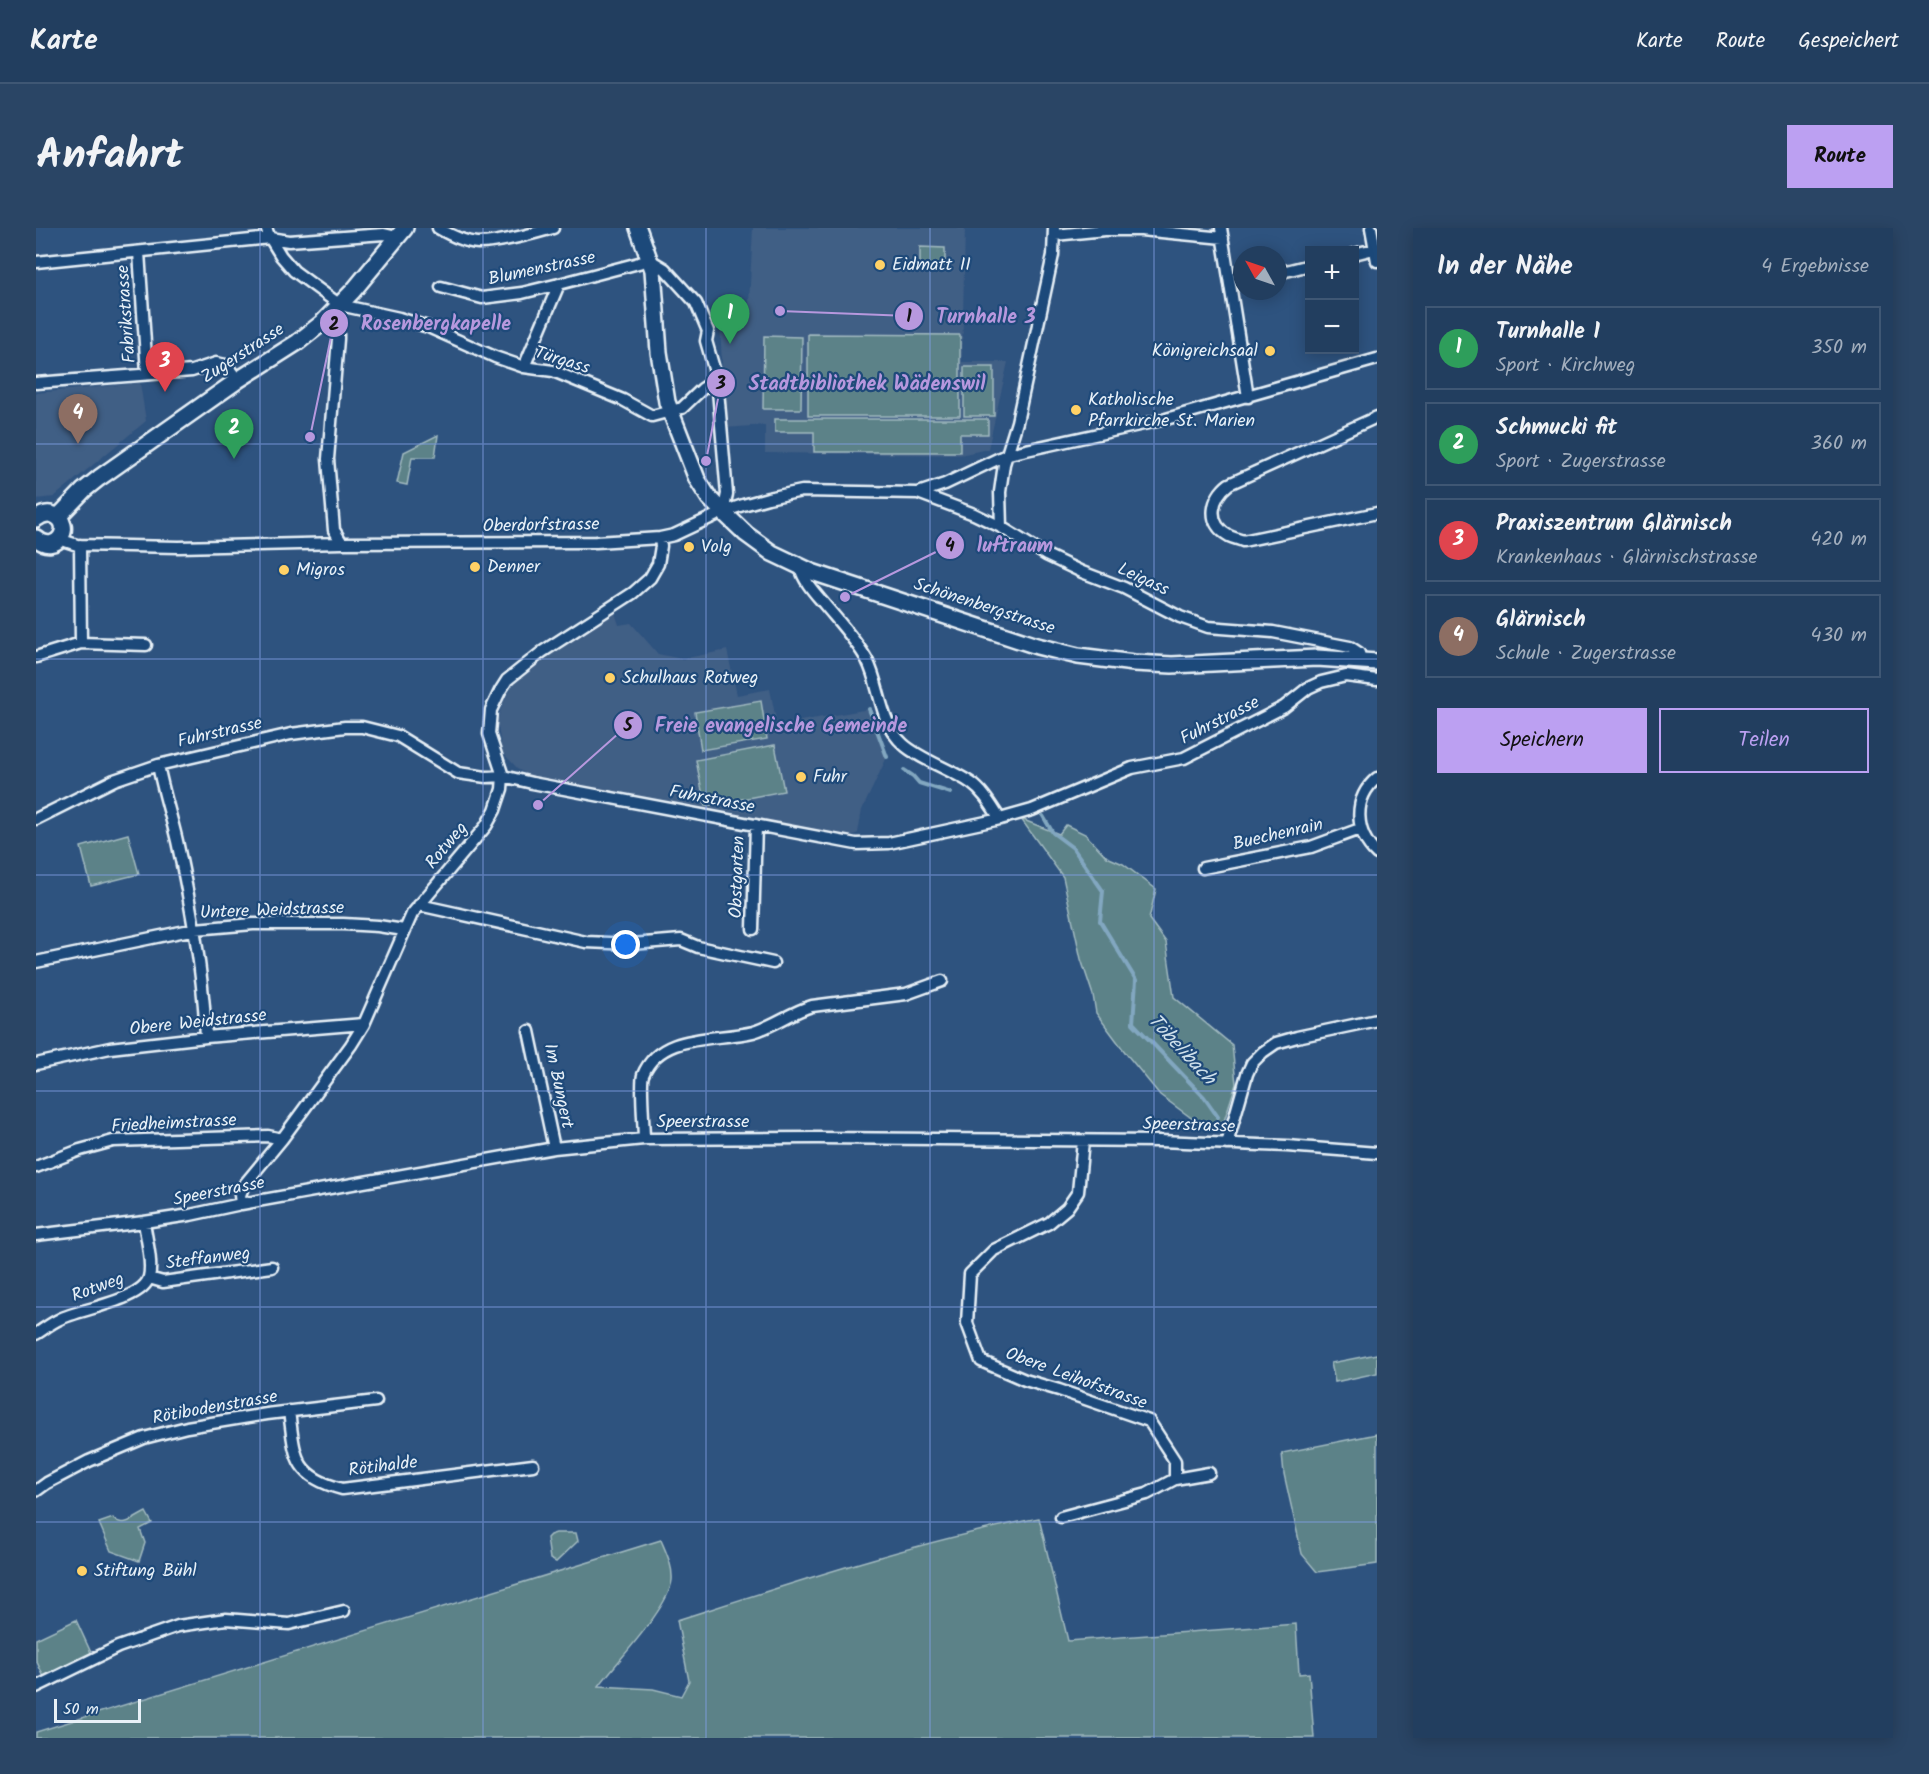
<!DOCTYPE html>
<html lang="de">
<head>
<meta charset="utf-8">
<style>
  body { margin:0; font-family:Kalam,sans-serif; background:#2a4565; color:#f1f3f6 }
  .controls { position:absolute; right:18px; top:18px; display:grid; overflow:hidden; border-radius:0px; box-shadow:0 3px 15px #0003 }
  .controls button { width:54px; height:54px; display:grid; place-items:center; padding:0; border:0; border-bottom:2px solid #3f5774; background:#223e5f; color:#f1f3f6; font:30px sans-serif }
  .compass { position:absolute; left:1197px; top:18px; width:54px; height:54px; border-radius:50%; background:#223e5f; box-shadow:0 3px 15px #0003; rotate:310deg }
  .scale { position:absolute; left:18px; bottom:15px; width:87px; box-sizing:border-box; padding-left:6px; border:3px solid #e8f1f8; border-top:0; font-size:16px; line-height:21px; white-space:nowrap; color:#e8f1f8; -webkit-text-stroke:4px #1f4a7a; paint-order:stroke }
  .you { position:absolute; left:590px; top:717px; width:21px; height:21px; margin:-15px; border:4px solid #fff; border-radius:50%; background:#1a73e8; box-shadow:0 0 0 9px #1a73e833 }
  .badge { display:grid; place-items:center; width:39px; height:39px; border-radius:50%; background:#bca0f2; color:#fff; font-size:20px; font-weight:700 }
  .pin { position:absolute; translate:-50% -50px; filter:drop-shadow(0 2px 3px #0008) }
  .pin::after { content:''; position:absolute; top:32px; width:21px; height:18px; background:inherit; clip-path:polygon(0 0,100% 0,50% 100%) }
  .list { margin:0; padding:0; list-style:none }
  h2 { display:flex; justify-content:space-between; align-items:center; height:78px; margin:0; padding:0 24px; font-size:26px }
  h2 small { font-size:20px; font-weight:400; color:#a2aebd }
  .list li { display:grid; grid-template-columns:39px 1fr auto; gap:18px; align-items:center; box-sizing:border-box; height:84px; margin:0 12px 12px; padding:0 12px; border:2px solid #3f5774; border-radius:0px }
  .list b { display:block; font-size:22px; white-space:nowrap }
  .list p { margin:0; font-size:20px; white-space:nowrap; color:#a2aebd }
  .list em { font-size:20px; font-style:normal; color:#a2aebd }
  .actions { display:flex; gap:12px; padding:18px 24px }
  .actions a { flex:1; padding:14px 0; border:2px solid #bca0f2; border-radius:0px; text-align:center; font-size:21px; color:#bca0f2 }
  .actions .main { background:#bca0f2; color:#111 }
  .map { position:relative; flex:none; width:1341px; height:1510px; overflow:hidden; border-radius:0px }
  header { display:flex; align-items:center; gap:36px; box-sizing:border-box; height:84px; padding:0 30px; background:#223e5f; border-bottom:2px solid #3f5774 }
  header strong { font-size:28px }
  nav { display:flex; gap:33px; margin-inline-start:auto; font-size:21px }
  .intro { display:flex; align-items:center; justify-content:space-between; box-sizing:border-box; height:144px; padding:0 36px }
  h1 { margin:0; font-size:42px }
  .button { padding:15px 27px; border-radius:0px; background:#bca0f2; color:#111; font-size:21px; font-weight:700 }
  main { display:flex; gap:36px; padding:0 36px }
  aside { flex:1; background:#223e5f; border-radius:0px; box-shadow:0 3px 15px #0003 }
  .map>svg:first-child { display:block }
  .built { fill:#405e85 }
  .green { fill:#5b8288; stroke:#a2bac0; stroke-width:1.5 }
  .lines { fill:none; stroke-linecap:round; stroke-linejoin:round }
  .stream { stroke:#82a7c0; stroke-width:4 }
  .street-casing { stroke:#e8f1f8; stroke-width:15 }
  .secondary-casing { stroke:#e8f1f8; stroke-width:20 }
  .street { stroke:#1f4a7a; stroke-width:10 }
  .secondary { stroke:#1f4a7a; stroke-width:15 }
  .grid { fill:none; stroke:#82a0e8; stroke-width:1.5; stroke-opacity:0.55 }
  .poi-dot { fill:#ffd166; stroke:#1f4a7a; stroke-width:2 }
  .labels { text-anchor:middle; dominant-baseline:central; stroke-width:4.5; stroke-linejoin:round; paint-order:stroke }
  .poi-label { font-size:18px; fill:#e8f1f8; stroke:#1f4a7a; text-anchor:start }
  .street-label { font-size:18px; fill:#e8f1f8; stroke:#1f4a7a }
  .water-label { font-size:20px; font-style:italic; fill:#cedfea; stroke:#1f4a7a }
  .leader { fill:none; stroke:#b798de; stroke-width:2 }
  .callout-dot { fill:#b798de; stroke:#1f4a7a; stroke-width:2 }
  .mark-label { font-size:18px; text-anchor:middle; font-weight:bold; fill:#111 }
  .callout-label { font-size:20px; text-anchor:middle; font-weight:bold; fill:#b798de; stroke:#1f4a7a; stroke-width:4.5; stroke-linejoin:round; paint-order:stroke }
</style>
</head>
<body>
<header>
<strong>Karte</strong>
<nav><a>Karte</a><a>Route</a><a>Gespeichert</a></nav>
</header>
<div class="intro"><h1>Anfahrt</h1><a class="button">Route</a></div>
<main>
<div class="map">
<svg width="1341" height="1510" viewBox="0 0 1341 1510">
  <rect width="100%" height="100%" fill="#2e537f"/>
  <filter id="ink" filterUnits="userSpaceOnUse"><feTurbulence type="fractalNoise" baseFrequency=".0167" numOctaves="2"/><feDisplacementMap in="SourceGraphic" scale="12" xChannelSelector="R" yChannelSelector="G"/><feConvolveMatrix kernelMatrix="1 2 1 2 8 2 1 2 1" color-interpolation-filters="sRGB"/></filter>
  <g filter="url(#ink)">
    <path class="built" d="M 717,0 L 929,0 L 926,134 L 972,134 L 952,221 L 924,227 L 729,225 L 729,197 L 689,200 L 684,96 L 712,93 Z
      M 104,155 L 110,193 L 18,269 L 0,271 L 0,165 Z
      M 579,385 L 583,397 L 595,395 L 622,426 L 646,431 L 691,422 L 701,467 L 734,461 L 741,497 L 833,481 L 851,529 L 826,582 L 822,605 L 813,609 L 509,552 L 490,546 L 483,542 L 466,524 L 461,493 L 467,475 L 477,457 L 496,439 Z"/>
    <path class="green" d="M 884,19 L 909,20 L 909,38 L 884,38 Z
      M 772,106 L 924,107 L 924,188 L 772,188 Z
      M 728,108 L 766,109 L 765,181 L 727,181 Z
      M 928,139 L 958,139 L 958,188 L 928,188 Z
      M 739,191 L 952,191 L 952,206 L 924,206 L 924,224 L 778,224 L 778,204 L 739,204 Z
      M 402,207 L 399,229 L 376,229 L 371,257 L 361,255 L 368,224 Z
      M 725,473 L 731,511 L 665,522 L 659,484 Z
      M 739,517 L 748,563 L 669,578 L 660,532 Z
      M 985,591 L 1023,606 L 1030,597 L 1049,606 L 1071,629 L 1087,636 L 1120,661 L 1113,691 L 1130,714 L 1138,769 L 1196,817 L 1200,856 L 1188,893 L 1178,897 L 1165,897 L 1124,867 L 1092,828 L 1060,785 L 1057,767 L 1045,731 L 1027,649 Z
      M 92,606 L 103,646 L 55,658 L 45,619 Z
      M 1341,1126 L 1341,1145 L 1299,1154 L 1295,1135 Z
      M 1341,1206 L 1341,1336 L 1281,1344 L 1266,1326 L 1248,1246 L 1246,1225 Z
      M 110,1284 L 116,1295 L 104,1301 L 109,1315 L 103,1333 L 75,1323 L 63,1295 L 77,1290 C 88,1301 99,1289 110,1284 Z
      M 1003,1290 L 1032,1413 L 1260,1396 L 1263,1446 L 1273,1445 L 1278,1510 L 0,1510 L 0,1504 L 625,1312 C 630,1324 637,1338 636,1352 C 633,1380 581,1433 563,1458 L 617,1461 L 645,1468 L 653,1453 L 641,1392 C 760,1354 880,1314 1003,1290 Z
      M 520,1305 L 540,1305 L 542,1313 L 520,1334 L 514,1331 L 511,1310 L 514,1307 Z
      M 40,1392 L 56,1427 L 8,1449 L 0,1432 L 0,1411 Z"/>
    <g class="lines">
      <path class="stream" d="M 833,481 L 851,529
        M 868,542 L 877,548 L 883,555 L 915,565
        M 1007,588 L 1017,605 L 1037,620 L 1067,663 L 1064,693 L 1100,752 L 1097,795 L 1168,869 L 1182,889"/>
      <defs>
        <path id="street" d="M 230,0 L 234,10 L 245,28 L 258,43 L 304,77 L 363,90 L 392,99 L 459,129 L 488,139 L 517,143 L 587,172 L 616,188 L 646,180 L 666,161 L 681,151
          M 402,0 C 414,7 428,14 442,15 C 463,15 496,6 517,0
          M 1185,0 L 1212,169
          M 1335,0 L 1341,33
          M 1019,7 L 1069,2 L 1105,2 L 1187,10
          M 103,24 L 111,145
          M 1318,26 L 1338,21
          M 0,34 L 234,10 L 253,13 L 348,6 L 361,9
          M 1242,45 L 1274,37
          M 405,59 L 446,70 L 486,65 L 523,56 L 614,32 L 629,41 L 660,75 L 672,103 L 670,113 L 681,151 L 691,266 L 687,284
          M 295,86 L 302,99 L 302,111 L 292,231 L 298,302 L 306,315
          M 488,139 L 523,56
          M 0,155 L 156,143 L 180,135 L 190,137 L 202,152
          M 1341,189 L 1193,256 C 1176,269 1169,295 1193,308 C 1197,310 1202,311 1207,313 L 1341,285
          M 882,265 L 938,286 L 965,299 L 1010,327 L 1046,344 L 1088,360 L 1144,389 L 1172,399 L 1237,404 L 1314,419 L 1323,425 L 1325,432
          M 965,299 L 964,264 L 968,236 L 981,194 L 1017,27 L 1018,0
          M 23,311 L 41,317 L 143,319 L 306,315 L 560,314 L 624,310 L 638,307 L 687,284 L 707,277 L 732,270 L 766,263 L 882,265 L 909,256 L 972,226 L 1130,191 L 1341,131
          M 44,317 L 45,415
          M 764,339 C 768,354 779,365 789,377 C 804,395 820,412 831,432 C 845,459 843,494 867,516 C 883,531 916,542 935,555 C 948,564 956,579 964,591
          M 0,429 L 45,415 L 110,417
          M 122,537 C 127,563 135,587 141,613 C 155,678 167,743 170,809
          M 1341,550 C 1316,571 1319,605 1341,626
          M 0,591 L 78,552 L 122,537 L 255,506 L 309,499 L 326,499 L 362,508 L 422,545 L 450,549 L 467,548 L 496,555 L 820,616 L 853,615 L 964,591 L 996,582 L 1096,540 L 1148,530 L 1248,479 L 1272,460 L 1285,454 L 1310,448 L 1341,452
          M 1167,640 L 1275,619 L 1324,601
          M 383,677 L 550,714 L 596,716 L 645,712 L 662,719 L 737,735
          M 717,701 L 720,597
          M 0,734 L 159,701 L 217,696 L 307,696 L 342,698 L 368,702
          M 493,803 L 518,920
          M 0,836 L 74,820 L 170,809 L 328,796
          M 608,911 C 608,899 604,855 607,847 C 624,804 681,813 717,804 C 738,798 755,784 776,778 L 870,766 L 906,753
          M 1191,916 L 1211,846 L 1216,835 L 1227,824 L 1240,815 L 1261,809 L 1341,792
          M 0,939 L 44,922 L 77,913 L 232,908 L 246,911
          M 205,976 L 204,967 L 208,957 L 246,911 L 315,817 L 328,796 L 376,686 L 450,598 L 459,582 L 466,561 L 467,548 L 453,506 L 455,482 L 464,463 L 471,452 L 506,424 L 597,365 L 614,350 L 622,336 L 625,318 L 624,310
          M 0,1007 L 108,994 L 154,987 L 205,976 L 518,920 L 608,911 L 782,910 L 1123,913 L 1251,918 L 1341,925
          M 113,1050 L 127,1054 L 236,1039
          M 0,1106 C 8,1101 15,1095 24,1091 C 44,1081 108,1072 113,1049 C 117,1035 110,1009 108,994
          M 253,1183 C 259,1228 257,1248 306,1261 L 497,1237
          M 1139,1251 L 1173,1245
          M 0,1263 L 11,1255 L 53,1233 L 108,1210 L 151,1199 L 231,1186 L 340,1173
          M 1025,1289 L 1111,1266 L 1139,1251 L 1139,1233 L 1113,1193 L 1023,1162 L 989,1152 L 945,1133 L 931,1095 L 934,1046 L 958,1022 L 1013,995 L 1031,980 L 1042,964 L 1047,913
          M 0,1459 L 82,1419 L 142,1398 L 190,1391 L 253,1396 L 308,1383"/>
        <path id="secondary" d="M 602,0 L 617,42 L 623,124 L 631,174 L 661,251 L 673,270 L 687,284 L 710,306 L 736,325 L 776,344 L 1001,418 L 1042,428 L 1098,435 L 1136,437 L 1281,430 L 1341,434
          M 22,289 L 48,262 L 63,250 L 202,152 L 262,114 L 286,95 L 317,63 L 369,0
          M 0,291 C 5,287 11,284 18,287 C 39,296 21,329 0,310"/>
      </defs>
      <use href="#street" class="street-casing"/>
      <use href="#secondary" class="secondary-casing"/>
      <use href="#street" class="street"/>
      <use href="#secondary" class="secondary"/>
    </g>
  </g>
  <path class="grid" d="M 224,0 L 224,1510M 447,0 L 447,1510M 670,0 L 670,1510M 894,0 L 894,1510M 1118,0 L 1118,1510M 0,216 L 1341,216M 0,431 L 1341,431M 0,647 L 1341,647M 0,863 L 1341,863M 0,1079 L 1341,1079M 0,1294 L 1341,1294"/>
  <g class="poi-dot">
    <circle cx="844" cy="37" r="6"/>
    <circle cx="1234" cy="123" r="6"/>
    <circle cx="1040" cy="182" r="6"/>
    <circle cx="653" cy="319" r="6"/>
    <circle cx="439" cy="339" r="6"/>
    <circle cx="248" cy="342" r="6"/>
    <circle cx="574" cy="450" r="6"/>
    <circle cx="765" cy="549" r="6"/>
    <circle cx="46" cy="1343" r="6"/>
  </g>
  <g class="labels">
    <g class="poi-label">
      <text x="856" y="37">Eidmatt II</text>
      <text x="1222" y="123" text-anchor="end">Königreichsaal</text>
      <text x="1052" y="172">Katholische<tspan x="1052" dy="21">Pfarrkirche St. Marien</tspan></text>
      <text x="665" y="319">Volg</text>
      <text x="451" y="339">Denner</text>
      <text x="260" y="342">Migros</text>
      <text x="586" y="450">Schulhaus Rotweg</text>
      <text x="777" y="549">Fuhr</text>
      <text x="58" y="1343">Stiftung Bühl</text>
    </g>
    <g class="street-label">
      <text transform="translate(506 41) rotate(-12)">Blumenstrasse</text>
      <text transform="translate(91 86) rotate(-94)">Fabrikstrasse</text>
      <text transform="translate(207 126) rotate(-33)">Zugerstrasse</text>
      <text transform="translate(526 133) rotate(17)">Türgass</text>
      <text transform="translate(505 298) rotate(-1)">Oberdorfstrasse</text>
      <text transform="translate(1107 352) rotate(25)">Leigass</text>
      <text transform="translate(948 379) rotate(18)">Schönenbergstrasse</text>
      <text transform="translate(1184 493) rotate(-27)">Fuhrstrasse</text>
      <text transform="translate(184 505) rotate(-13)">Fuhrstrasse</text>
      <text transform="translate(676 572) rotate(11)">Fuhrstrasse</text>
      <text transform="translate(1242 607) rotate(-13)">Buechenrain</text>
      <text transform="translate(411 618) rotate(-50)">Rotweg</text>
      <text transform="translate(702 649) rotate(-88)">Obstgarten</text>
      <text transform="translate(236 683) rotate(-2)">Untere Weidstrasse</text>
      <text transform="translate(162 795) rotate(-6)">Obere Weidstrasse</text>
      <text transform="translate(522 858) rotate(78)">Im Bungert</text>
      <text x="667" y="894">Speerstrasse</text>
      <text transform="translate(138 896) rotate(-3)">Friedheimstrasse</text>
      <text transform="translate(1153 898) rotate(2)">Speerstrasse</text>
      <text transform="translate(183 964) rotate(-11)">Speerstrasse</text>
      <text transform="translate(172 1031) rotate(-7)">Steffanweg</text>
      <text transform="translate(62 1060) rotate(-20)">Rotweg</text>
      <text transform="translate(1040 1151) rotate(20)">Obere Leihofstrasse</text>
      <text transform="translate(179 1180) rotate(-10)">Rötibodenstrasse</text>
      <text transform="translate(347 1239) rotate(-7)">Rötihalde</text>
    </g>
    <g class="water-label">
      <text transform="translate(1145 822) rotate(47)">Töbelibach</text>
    </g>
  </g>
  <path class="leader" d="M744 83L873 88M274 209L298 95M670 233L685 155M809 369L914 317M502 577L592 497"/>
  <g class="callout-dot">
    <circle cx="744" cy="83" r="6"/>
    <circle cx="274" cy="209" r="6"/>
    <circle cx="670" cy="233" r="6"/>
    <circle cx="809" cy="369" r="6"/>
    <circle cx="502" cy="577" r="6"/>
    <circle cx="873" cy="88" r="15"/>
    <circle cx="298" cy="95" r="15"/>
    <circle cx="685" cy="155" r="15"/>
    <circle cx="914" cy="317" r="15"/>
    <circle cx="592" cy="497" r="15"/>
  </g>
  <g class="mark-label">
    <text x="873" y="94">1</text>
    <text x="298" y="102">2</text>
    <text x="685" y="161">3</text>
    <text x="914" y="323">4</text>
    <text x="592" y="503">5</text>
  </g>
  <g class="callout-label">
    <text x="950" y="95">Turnhalle 3</text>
    <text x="400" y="102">Rosenbergkapelle</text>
    <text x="831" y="162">Stadtbibliothek Wädenswil</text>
    <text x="979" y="324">luftraum</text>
    <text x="745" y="504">Freie evangelische Gemeinde</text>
  </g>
</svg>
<div class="controls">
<button>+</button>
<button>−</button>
</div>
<svg class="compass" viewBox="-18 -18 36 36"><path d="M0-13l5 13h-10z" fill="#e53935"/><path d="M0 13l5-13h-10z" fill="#a2aebd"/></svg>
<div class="scale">50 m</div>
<div class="you"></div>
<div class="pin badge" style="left:694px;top:116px;background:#2e9e5b">1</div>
<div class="pin badge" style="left:198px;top:231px;background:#2e9e5b">2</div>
<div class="pin badge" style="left:129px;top:164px;background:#e0444e">3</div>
<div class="pin badge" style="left:42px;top:216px;background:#8d6e63">4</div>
</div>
<aside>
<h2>In der Nähe<small>4 Ergebnisse</small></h2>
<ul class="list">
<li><span class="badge" style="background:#2e9e5b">1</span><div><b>Turnhalle 1</b><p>Sport · Kirchweg</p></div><em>350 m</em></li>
<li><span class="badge" style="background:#2e9e5b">2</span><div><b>Schmucki fit</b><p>Sport · Zugerstrasse</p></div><em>360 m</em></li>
<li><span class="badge" style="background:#e0444e">3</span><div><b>Praxiszentrum Glärnisch</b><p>Krankenhaus · Glärnischstrasse</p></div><em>420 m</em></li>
<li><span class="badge" style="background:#8d6e63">4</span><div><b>Glärnisch</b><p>Schule · Zugerstrasse</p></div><em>430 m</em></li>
</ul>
<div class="actions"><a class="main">Speichern</a><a>Teilen</a></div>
</aside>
</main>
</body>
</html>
